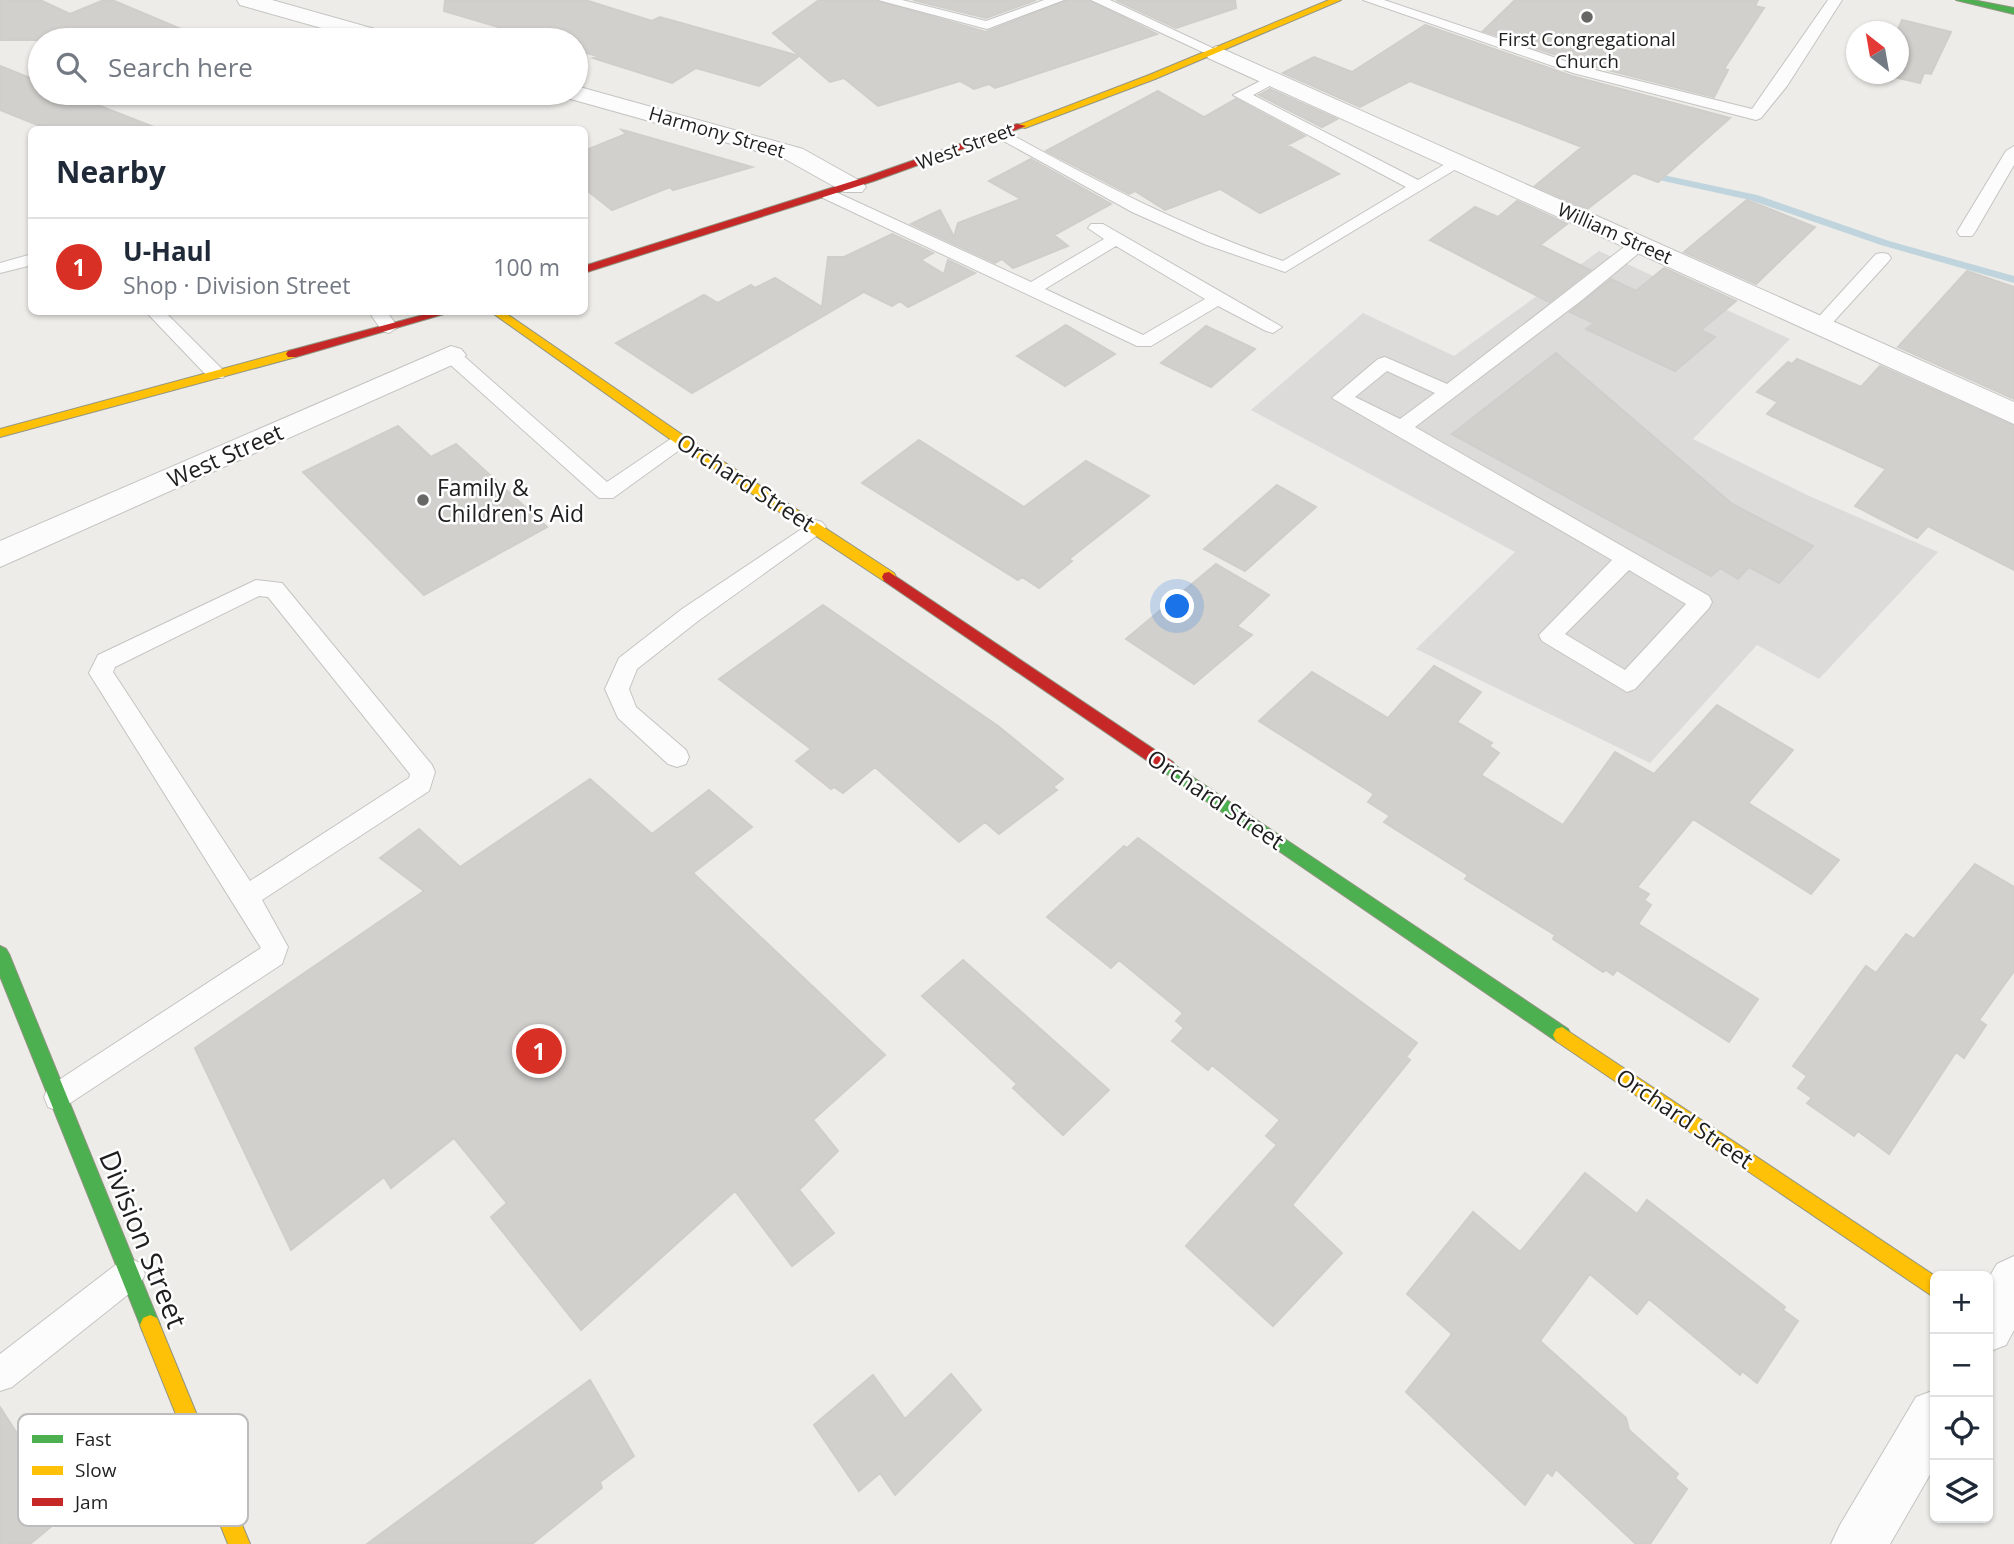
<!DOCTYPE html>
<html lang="en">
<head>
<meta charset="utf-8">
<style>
  body { margin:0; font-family:"Open Sans",sans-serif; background:#f2f2f3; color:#1f2937 }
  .controls { position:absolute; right:21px; bottom:21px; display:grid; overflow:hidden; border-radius:10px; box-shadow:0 2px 5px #0004 }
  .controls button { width:63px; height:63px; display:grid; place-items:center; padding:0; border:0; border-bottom:2px solid #e0e1e3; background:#fff; color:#1f2937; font:35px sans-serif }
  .compass { position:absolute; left:1846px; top:21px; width:63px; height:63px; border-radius:50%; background:#fff; box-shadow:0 2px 5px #0004; rotate:329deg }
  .you { position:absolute; left:1178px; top:607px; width:24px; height:24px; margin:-18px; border:5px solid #fff; border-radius:50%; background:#1a73e8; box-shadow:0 0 0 10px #1a73e833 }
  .badge { display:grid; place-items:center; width:46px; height:46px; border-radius:50%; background:#d93025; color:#fff; font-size:23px; font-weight:700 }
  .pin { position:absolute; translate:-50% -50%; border:4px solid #fff; box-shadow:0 2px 7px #0006 }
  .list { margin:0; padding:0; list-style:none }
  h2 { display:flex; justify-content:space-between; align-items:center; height:91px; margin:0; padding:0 28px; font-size:30px }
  h2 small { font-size:23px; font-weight:400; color:#747a83 }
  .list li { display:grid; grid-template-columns:46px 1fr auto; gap:21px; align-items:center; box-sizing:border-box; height:98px; padding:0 28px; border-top:2px solid #e0e1e3 }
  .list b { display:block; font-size:26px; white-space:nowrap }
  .list p { margin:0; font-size:23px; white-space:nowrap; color:#747a83 }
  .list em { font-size:23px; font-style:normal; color:#747a83 }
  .icon { flex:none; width:38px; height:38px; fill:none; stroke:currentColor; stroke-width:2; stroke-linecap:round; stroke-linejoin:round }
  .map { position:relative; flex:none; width:2014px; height:1544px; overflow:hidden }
  .search { position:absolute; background:#fff; box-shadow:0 2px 5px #0004; left:28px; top:28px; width:560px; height:77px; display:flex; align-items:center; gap:18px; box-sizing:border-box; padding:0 24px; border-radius:38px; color:#747a83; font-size:26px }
  .panel { position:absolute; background:#fff; box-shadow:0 2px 5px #0004; left:28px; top:126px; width:560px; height:189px; border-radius:10px }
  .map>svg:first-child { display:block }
  .residential { fill:#dcdbd9 }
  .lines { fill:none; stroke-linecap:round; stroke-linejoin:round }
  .stream { fill:#bfd4dd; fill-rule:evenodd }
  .building { fill:#d2d0cd; stroke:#d0ceca; stroke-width:2 }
  .lane-casing { stroke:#c4c4c2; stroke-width:2 }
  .street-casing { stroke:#c4c4c2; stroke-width:2 }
  .fast-casing { stroke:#929582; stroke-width:2 }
  .slow-casing { stroke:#929582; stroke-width:2 }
  .jam-casing { stroke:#929582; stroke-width:2 }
  .lane { fill:#fcfcfc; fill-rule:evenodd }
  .street { fill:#fcfcfc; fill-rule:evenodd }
  .fast { fill:#4caf50; fill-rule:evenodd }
  .slow { fill:#ffc107; fill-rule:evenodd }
  .jam { fill:#c62828; fill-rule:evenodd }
  .poi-dot { fill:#676765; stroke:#fff; stroke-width:2.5 }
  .labels { text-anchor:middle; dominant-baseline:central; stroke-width:5; stroke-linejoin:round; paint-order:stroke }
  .far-poi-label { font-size:19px; fill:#1f1f1f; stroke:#fff }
  .far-street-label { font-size:19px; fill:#1f1f1f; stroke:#fff }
  .street-label { font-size:23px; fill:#1f1f1f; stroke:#fff }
  .poi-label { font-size:23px; fill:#1f1f1f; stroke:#fff; text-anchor:start }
  .near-street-label { font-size:28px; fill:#1f1f1f; stroke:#fff }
  .key { fill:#fff; stroke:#bcbcbc; stroke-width:2 }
  .key-label { font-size:19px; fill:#1f1f1f }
</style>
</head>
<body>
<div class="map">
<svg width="2014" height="1544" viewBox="0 0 2014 1544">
  <rect width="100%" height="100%" fill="#edece8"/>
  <path class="residential" d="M 1599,251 L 1790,339 L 1693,439 L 1807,495 L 1938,552 L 1819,679 L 1757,645 L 1650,763 L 1416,649 L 1515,552 L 1251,410 L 1363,313 L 1454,356 Z"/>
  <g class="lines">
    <path class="stream" d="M 1649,172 L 1757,195 L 1889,241 L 2014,276 L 2014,283 L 1881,245 L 1750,200 L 1645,177 L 1644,175 Z"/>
  </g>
  <path class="building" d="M 0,0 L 40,0 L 70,14 L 104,0 L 112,0 L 207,40 L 0,40 Z
    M 445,0 L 585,0 L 652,21 L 660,17 L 799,56 L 759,86 L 696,68 L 672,83 L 593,58 L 597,56 L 576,50 L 576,40 L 542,40 L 444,11 Z
    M 819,0 L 875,0 L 986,32 L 1067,0 L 1089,0 L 1157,34 L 995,88 L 989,84 L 974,89 L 960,81 L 878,106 L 844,78 L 830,82 L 773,33 Z
    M 913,0 L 1036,0 L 986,18 Z
    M 1116,0 L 1235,0 L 1236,8 L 1176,28 Z
    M 1515,0 L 1758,0 L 1755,6 L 1764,8 L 1724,69 L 1728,70 L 1714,97 L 1584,64 L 1483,31 Z
    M 1902,20 L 1951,32 L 1931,74 L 1924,73 L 1920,83 L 1882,74 L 1899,74 L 1897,32 Z
    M 1425,25 L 1572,76 L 1730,118 L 1658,182 L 1634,173 L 1587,209 L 1535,186 L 1582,147 L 1410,81 L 1360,107 L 1283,73 L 1314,57 L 1352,72 Z
    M 0,66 L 40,82 L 40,93 L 67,93 L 154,127 L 153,130 L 50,130 L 0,110 Z
    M 1270,89 L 1337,119 L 1322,127 L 1259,95 Z
    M 1158,91 L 1204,117 L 1236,99 L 1305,136 L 1287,145 L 1339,174 L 1260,213 L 1220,189 L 1165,210 L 1135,191 L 1129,194 L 1046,151 Z
    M 622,130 L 630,132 L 752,167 L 673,190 L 670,187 L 612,210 L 584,188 L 584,151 L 626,134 Z
    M 1031,159 L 1111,204 L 1054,235 L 1068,246 L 1013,268 L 1002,259 L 995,263 L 911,224 L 940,210 L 954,237 L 958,223 L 1021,199 L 989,181 Z
    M 1747,200 L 1815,227 L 1756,284 L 1684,252 Z
    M 1517,201 L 1567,224 L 1540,245 L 1590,270 L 1549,302 L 1430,240 L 1475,207 L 1498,217 Z
    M 892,234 L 933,253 L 921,260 L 944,274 L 948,260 L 975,273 L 908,307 L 900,301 L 892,306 L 864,292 L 692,393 L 616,343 L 704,295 L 718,303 L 751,285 L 755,288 L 775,278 L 822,307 L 828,257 L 844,257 Z
    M 1664,268 L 1736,301 L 1701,330 L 1715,337 L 1675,371 L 1586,329 L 1594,323 L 1570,312 L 1611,279 L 1636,291 Z
    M 1967,271 L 2014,287 L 2014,399 L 1898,347 Z
    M 1066,325 L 1115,354 L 1065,386 L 1017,356 Z
    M 1206,326 L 1255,349 L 1211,387 L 1161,363 Z
    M 1556,353 L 1732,504 L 1813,546 L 1779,583 L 1749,567 L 1738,579 L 1720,568 L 1711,576 L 1452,434 Z
    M 1797,359 L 1861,387 L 1880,366 L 2014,426 L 2014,570 L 1928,526 L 1917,538 L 1855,506 L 1886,469 L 1767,414 L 1778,402 L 1757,392 L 1788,362 L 1792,364 Z
    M 398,426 L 431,457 L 456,444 L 547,527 L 424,595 L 303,472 Z
    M 919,440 L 1024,507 L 1086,461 L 1149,496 L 1069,559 L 1072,561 L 1039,588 L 1022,577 L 1018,580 L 862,483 Z
    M 1277,485 L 1316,507 L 1245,571 L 1204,549 Z
    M 1216,564 L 1269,595 L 1237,626 L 1252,635 L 1194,684 L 1126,639 Z
    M 823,605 L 998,726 L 1063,779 L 1053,787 L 1057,790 L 999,834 L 985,822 L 959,842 L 875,767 L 843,793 L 834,787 L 831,789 L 796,761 L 811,749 L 719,679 Z
    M 1434,666 L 1481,692 L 1457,722 L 1492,743 L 1489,746 L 1499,753 L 1481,775 L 1563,825 L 1615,752 L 1654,774 L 1717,705 L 1793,750 L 1748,803 L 1839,860 L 1811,894 L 1693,819 L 1637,887 L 1649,894 L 1644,900 L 1651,905 L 1638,924 L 1758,999 L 1729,1042 L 1617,970 L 1613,975 L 1606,970 L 1603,972 L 1553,939 L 1555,935 L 1465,879 L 1468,875 L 1384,822 L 1390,816 L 1368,802 L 1374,794 L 1259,721 L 1312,672 L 1388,718 Z
    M 590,779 L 652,834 L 709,790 L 752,827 L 693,873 L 885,1055 L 813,1120 L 838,1151 L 799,1190 L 834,1233 L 792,1266 L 735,1191 L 581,1330 L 491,1217 L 507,1203 L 454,1138 L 391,1188 L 384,1177 L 291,1250 L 195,1048 L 424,891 L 380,858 L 419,829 L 460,867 Z
    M 1138,838 L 1417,1043 L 1406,1057 L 1410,1060 L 1292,1205 L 1342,1253 L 1273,1326 L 1186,1246 L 1277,1145 L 1266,1136 L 1280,1120 L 1212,1065 L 1208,1070 L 1172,1041 L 1184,1028 L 1176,1021 L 1183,1013 L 1119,960 L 1111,968 L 1047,917 L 1124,846 L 1127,848 Z
    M 1975,864 L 2014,887 L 2014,971 L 1979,1020 L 1986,1025 L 1964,1058 L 1956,1052 L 1889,1154 L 1858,1131 L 1854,1136 L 1807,1103 L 1812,1098 L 1798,1088 L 1807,1076 L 1793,1066 L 1866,966 L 1876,973 L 1906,934 L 1914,939 Z
    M 963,960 L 1109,1090 L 1063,1135 L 1013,1088 L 1017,1084 L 922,996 Z
    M 1585,1173 L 1637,1214 L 1647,1200 L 1785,1307 L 1783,1310 L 1798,1321 L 1757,1383 L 1742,1371 L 1740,1375 L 1649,1299 L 1637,1314 L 1590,1274 L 1540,1341 L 1626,1418 L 1629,1430 L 1678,1474 L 1675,1478 L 1687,1489 L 1650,1544 L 1636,1544 L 1556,1469 L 1552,1476 L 1547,1472 L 1525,1505 L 1406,1392 L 1452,1334 L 1407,1294 L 1473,1212 L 1520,1252 Z
    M 951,1374 L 981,1410 L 895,1495 L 880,1473 L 859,1491 L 814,1425 L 873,1375 L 905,1419 Z
    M 590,1380 L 634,1456 L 600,1482 L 602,1488 L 532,1544 L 367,1544 Z
    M 0,1407 L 29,1452 L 39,1444 L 76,1506 L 30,1544 L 0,1544 Z"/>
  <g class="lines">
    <defs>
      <path id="lane" d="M 878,0 L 902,0 L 986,21 L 1044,0 L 1064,0 L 987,29 Z
        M 1091,0 L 1110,0 L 1223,53 L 1221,56 L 1211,56 Z
        M 1363,0 L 1384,0 L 1583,67 L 1752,109 L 1828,0 L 1842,0 L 1787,86 L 1761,118 L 1756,120 L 1573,73 Z
        M 1272,75 L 1277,76 L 1277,82 L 1253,95 L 1418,180 L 1452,160 L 1464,160 L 1466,163 L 1285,272 L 1204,244 L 1132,212 L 991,134 L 999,129 L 1005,131 C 1095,181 1185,228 1283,261 L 1406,187 L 1233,95 Z
        M 2014,146 L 2014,165 L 1975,232 L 1972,236 L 1960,236 L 1957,232 L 2006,151 Z
        M 829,189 L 1031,282 L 1104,239 L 1088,228 L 1091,224 L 1103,224 L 1282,327 L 1273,333 L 1266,331 L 1218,306 L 1151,346 L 1137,346 L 823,198 L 821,194 ZM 1116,246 L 1205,299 L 1143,335 L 1045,289 Z
        M 1639,239 L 1648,244 L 1645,248 L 1582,300 L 1415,427 L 1709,596 L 1712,602 L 1709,608 L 1635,689 L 1627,692 L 1542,641 L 1539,635 L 1612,560 L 1332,398 L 1378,359 L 1385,357 L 1447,384 L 1633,240 ZM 1387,371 L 1435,393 L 1400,419 L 1355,397 ZM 1629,570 L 1686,604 L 1625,670 L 1565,634 Z
        M 1882,253 L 1888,254 L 1891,258 L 1888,262 L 1826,330 L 1814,330 L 1811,326 L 1814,322 L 1876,254 Z
        M 32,254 L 32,265 L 0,273 L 0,263 Z
        M 146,312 L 165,312 L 223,370 L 226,374 L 223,378 L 209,378 Z
        M 369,312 L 387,312 L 398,327 L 389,333 L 382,331 Z
        M 451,349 L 458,351 L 607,482 L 675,436 L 689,436 L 692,441 L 613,498 L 599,498 L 444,359 L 442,355 Z
        M 815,520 L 822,522 L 826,527 L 822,532 L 698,621 L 637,669 L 629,689 L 636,707 L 686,750 L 689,757 L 686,764 L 677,767 L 668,764 L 618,718 L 605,689 L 619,658 L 682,609 Z
        M 256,580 L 282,583 L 432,765 L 435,772 L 429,791 L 262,900 L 288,947 L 282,964 L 58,1111 L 48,1107 L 44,1097 L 48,1087 L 261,948 L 89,673 L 98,655 ZM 259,596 L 268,597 L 410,774 L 409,778 L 250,881 L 113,672 L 115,667 Z
        M 129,1258 L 140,1263 L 145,1274 L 140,1285 L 12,1387 L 0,1391 L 0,1354 L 118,1263 Z"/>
      <path id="street" d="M 237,0 L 272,0 L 396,35 L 399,40 L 364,40 L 240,5 Z
        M 1216,46 L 2014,402 L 2014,424 L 1208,58 L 1205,53 Z
        M 576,86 L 803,149 L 862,182 L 866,187 L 862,192 L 844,192 L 785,159 L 567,98 L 563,93 L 576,93 Z
        M 451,346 L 461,349 L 466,355 L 461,361 L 0,567 L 0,541 Z
        M 2014,1256 L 2014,1330 L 2006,1345 L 1988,1352 L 1988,1279 L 1997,1264 Z
        M 1935,1390 L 1935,1466 L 1890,1544 L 1831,1544 L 1840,1525 L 1916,1397 Z"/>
      <path id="fast" d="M 1956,0 L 1973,0 L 2014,8 L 2014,14 Z
        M 1167,760 L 1568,1029 L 1571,1035 L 1568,1041 L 1562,1043 L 1556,1041 L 1161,770 L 1159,766 L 1161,762 Z
        M 0,946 L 6,949 L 9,954 L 160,1325 L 157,1332 L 150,1335 L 143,1332 L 0,976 Z"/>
      <path id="slow" d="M 1329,0 L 1341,0 L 1155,79 L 1025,128 L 1016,126 L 1149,75 Z
        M 491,312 L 504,312 L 687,438 L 894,573 L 896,577 L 894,581 L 884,581 L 677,444 Z
        M 292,350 L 296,351 L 296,357 L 0,437 L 0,429 Z
        M 1562,1027 L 1935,1276 L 1935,1298 L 1556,1041 L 1553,1035 L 1556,1029 Z
        M 150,1315 L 157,1318 L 250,1544 L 228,1544 L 140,1325 L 143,1318 Z"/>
      <path id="jam" d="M 1017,124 L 1026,126 L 874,181 L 584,273 L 584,266 L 866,177 Z
        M 434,312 L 451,312 L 296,357 L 288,357 L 286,354 L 288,351 Z
        M 889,572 L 1173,762 L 1175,766 L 1173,770 L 1161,770 L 884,581 L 882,577 L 884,573 Z"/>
    </defs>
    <use href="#lane" class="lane-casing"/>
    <use href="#street" class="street-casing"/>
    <use href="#fast" class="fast-casing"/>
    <use href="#slow" class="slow-casing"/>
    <use href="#jam" class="jam-casing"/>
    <use href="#lane" class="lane"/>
    <use href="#street" class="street"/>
    <use href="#fast" class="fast"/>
    <use href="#slow" class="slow"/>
    <use href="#jam" class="jam"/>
  </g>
  <g class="poi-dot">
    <circle cx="1587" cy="17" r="7"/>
    <circle cx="423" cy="500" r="7"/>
  </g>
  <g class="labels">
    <g class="far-poi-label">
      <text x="1587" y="39">First Congregational<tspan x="1587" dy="22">Church</tspan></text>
    </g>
    <g class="far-street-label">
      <text transform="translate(717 132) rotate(16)">Harmony Street</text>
      <text transform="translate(965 146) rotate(-20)">West Street</text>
      <text transform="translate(1615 233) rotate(24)">William Street</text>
    </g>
    <g class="street-label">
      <text transform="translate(225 455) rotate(-24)">West Street</text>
      <text transform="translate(746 482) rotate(33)">Orchard Street</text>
      <text transform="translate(1216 799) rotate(34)">Orchard Street</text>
      <text transform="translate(1685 1118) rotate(34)">Orchard Street</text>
    </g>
    <g class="poi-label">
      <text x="437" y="487">Family &amp;<tspan x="437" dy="26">Children's Aid</tspan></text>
    </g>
    <g class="near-street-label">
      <text transform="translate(144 1239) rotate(68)">Division Street</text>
    </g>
  </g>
  <rect x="18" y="1414" width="230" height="112" rx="10" class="key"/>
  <rect x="32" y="1435" width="31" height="8" fill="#4caf50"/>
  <rect x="32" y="1466" width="31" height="9" fill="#ffc107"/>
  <rect x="32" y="1498" width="31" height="8" fill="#c62828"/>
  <g class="key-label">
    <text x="75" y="1446">Fast</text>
    <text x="75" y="1477">Slow</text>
    <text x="75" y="1509">Jam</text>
  </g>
</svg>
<div class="controls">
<button>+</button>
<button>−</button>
<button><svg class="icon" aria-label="locate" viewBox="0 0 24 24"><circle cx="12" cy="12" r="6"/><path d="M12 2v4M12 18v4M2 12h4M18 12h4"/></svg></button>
<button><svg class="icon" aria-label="layers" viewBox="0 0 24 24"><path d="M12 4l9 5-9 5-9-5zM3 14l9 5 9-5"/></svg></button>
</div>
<svg class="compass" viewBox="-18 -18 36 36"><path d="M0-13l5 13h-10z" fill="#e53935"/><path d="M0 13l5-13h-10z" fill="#747a83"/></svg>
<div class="you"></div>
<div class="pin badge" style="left:539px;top:1051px">1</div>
<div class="search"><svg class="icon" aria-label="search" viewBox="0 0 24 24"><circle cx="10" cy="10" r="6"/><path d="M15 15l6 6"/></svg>Search here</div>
<section class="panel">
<h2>Nearby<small></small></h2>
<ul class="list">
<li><span class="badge">1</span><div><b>U-Haul</b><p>Shop · Division Street</p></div><em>100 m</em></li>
</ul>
</section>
</div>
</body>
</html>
